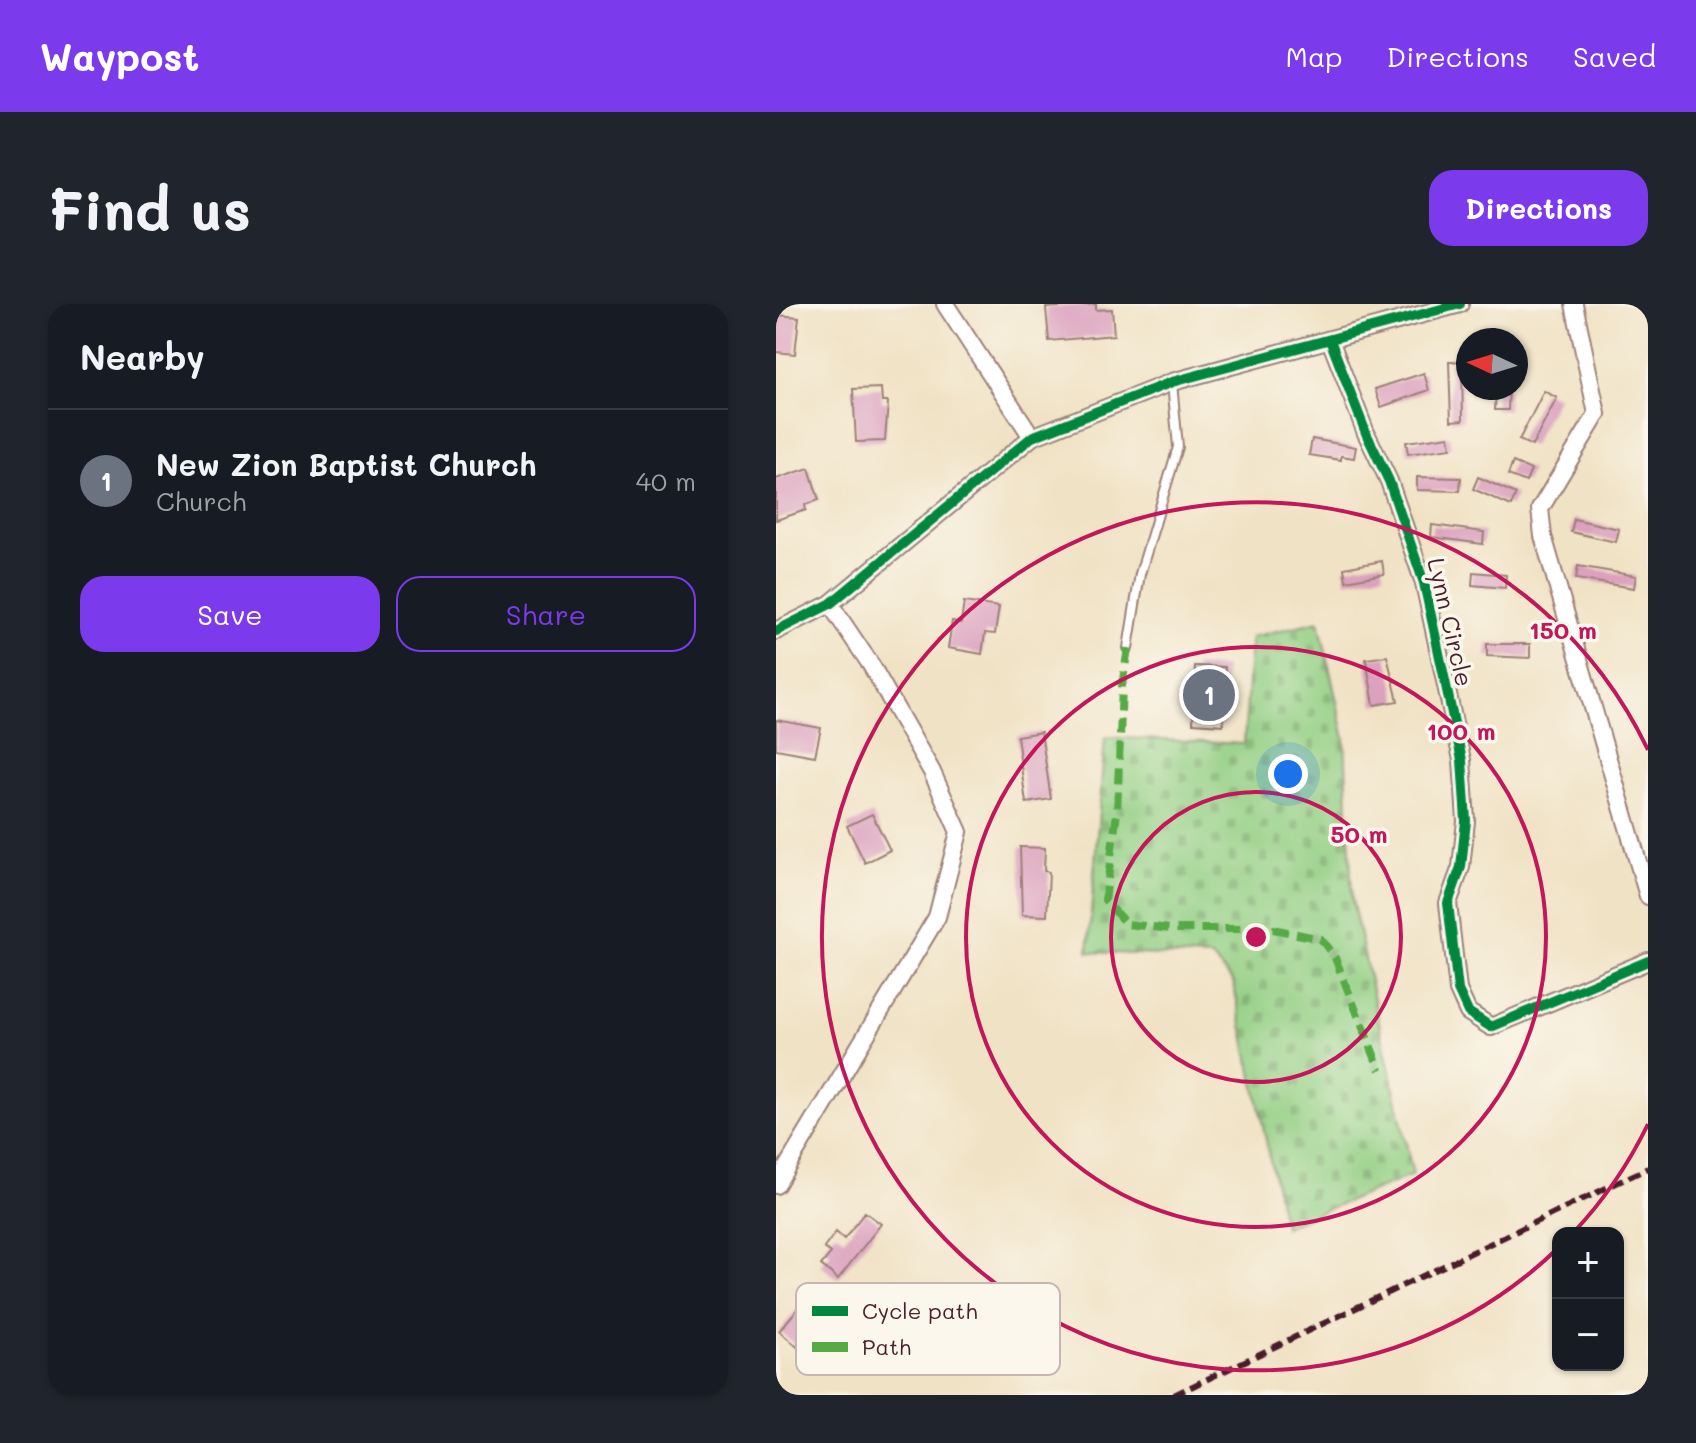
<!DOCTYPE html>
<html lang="en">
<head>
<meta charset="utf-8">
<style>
  body { margin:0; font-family:Mali,sans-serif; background:#20242c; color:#f1f3f6 }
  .controls { position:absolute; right:24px; bottom:24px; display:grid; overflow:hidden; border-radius:16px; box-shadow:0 2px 6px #0004 }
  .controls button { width:72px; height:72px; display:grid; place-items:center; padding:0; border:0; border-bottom:2px solid #363941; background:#171b24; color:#f1f3f6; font:40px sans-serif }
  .compass { position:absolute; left:680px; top:24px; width:72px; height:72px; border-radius:50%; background:#171b24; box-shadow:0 2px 6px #0004; rotate:274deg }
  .you { position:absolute; left:512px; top:470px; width:28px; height:28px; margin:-20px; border:6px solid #fff; border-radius:50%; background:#1a73e8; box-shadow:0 0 0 12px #1a73e833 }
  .badge { display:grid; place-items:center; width:52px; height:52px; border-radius:50%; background:#7c3aed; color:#fff; font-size:26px; font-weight:700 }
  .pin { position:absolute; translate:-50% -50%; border:4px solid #fff; box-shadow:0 2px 8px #0006 }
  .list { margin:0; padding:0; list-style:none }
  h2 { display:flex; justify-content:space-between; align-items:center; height:104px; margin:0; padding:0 32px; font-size:34px }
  h2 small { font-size:26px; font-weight:400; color:#9ea1a6 }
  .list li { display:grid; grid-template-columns:52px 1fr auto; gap:24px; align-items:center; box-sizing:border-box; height:144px; padding:0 32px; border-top:2px solid #363941 }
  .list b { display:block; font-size:30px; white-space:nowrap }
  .list p { margin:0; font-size:26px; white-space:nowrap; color:#9ea1a6 }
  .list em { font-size:26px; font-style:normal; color:#9ea1a6 }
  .actions { display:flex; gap:16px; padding:24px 32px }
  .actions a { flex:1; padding:18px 0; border:2px solid #7c3aed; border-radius:24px; text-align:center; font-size:28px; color:#7c3aed }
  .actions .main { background:#7c3aed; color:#fff }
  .map { position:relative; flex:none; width:872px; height:1091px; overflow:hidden; border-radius:24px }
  header { display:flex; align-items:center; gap:48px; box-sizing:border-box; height:112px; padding:0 40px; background:#7c3aed; color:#fff }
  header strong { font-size:38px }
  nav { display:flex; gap:44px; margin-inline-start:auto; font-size:28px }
  .intro { display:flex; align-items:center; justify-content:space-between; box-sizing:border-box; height:192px; padding:0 48px }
  h1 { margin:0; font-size:56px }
  .button { padding:20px 36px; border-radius:24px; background:#7c3aed; color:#fff; font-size:28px; font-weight:700 }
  main { display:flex; gap:48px; padding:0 48px }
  aside { flex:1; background:#171b24; border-radius:24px; box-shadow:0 2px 6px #0004 }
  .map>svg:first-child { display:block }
  .cemetery { fill:url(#cemetery-stones); stroke:#6e7758; stroke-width:2 }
  .building { fill:#dba1be }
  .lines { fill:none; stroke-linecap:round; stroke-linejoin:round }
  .lane-casing { stroke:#9d8078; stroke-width:12 }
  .street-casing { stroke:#9d8078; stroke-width:20 }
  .lane { stroke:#fff; stroke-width:8 }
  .street { stroke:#fff; stroke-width:16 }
  .rail { stroke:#4a1f2b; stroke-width:6; stroke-dasharray:12 6; stroke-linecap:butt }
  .quiet { stroke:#57aa44; stroke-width:8; stroke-dasharray:16 8; stroke-linecap:butt }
  .cycleway-casing { stroke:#fbf7ec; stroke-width:15 }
  .cycleway { stroke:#00873e; stroke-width:10 }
  .ring { fill:none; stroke:#c2185b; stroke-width:4 }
  .labels { text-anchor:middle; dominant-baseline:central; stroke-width:7; stroke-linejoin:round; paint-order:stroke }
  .street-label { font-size:24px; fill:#4a1f2b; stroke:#fbf7ec }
  .key { fill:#fbf7ec; stroke:#c6b6b2; stroke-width:2 }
  .key-label { font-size:22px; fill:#4a1f2b }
  .centre { fill:#c2185b; stroke:#fbf7ec; stroke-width:4 }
  .ring-label { font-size:24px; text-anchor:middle; font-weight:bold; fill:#c2185b; stroke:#fbf7ec; stroke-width:7; stroke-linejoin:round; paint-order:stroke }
</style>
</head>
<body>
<header>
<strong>Waypost</strong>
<nav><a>Map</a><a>Directions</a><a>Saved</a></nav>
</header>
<div class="intro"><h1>Find us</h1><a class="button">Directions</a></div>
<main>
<aside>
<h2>Nearby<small></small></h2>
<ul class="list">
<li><span class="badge" style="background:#6b7280">1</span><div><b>New Zion Baptist Church</b><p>Church</p></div><em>40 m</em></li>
</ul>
<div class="actions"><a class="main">Save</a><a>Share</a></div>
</aside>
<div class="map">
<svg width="872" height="1091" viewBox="0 0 872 1091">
  <defs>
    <pattern id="cemetery-stones" width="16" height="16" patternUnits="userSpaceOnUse" patternTransform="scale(2)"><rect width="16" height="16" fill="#93cf84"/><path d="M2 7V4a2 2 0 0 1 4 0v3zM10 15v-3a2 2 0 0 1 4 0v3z" fill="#80b172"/></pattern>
  </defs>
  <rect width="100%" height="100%" fill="#fbf7ec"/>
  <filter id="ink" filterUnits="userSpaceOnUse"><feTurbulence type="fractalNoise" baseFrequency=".0125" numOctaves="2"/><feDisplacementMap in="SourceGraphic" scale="16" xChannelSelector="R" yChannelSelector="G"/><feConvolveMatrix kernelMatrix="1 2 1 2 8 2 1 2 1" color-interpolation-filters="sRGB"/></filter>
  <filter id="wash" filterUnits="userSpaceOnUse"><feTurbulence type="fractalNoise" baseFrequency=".006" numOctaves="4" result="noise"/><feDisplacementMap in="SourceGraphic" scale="32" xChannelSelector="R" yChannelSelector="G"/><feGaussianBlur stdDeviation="1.8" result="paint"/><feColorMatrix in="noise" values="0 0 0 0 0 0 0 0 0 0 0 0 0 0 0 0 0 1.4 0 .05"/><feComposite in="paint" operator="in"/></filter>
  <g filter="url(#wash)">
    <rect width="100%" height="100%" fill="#f0e2c5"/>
    <path class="cemetery" d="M 543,317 L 569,435 L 576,596 L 637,871 L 508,923 L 457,677 L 435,653 L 312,648 L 329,433 L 468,440 L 475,333 Z"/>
    <g id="blocks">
      <path class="building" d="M 320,0 L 320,6 L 336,5 L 338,31 L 273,37 L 270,4 Z
        M 0,11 L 23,13 L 19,50 L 0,48 Z
        M 686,57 L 687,116 L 675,117 L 673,58 Z
        M 648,69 L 653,86 L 605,103 L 599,85 Z
        M 105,84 L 106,98 L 112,98 L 109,137 L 80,138 L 77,85 Z
        M 720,84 L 733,84 L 732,106 L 719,106 Z
        M 768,87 L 781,94 L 756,142 L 743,136 Z
        M 673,132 L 675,144 L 632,150 L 630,138 Z
        M 536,135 L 580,143 L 578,154 L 565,152 L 565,156 L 533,151 Z
        M 737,158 L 755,166 L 750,178 L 732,171 Z
        M 33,164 L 43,196 L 29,201 L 30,206 L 0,216 L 0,175 Z
        M 641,173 L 685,174 L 684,187 L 641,186 Z
        M 702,173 L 740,190 L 735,202 L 697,185 Z
        M 798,215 L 843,225 L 840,238 L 795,228 Z
        M 656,221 L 708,228 L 707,240 L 655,233 Z
        M 606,257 L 608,270 L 570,277 L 568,264 Z
        M 802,262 L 860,272 L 858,284 L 800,275 Z
        M 697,268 L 730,271 L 729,284 L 696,281 Z
        M 188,298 L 223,303 L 219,330 L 209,329 L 206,350 L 172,344 L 176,317 L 185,319 Z
        M 711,340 L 754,340 L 754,354 L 711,352 Z
        M 611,352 L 622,397 L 598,401 L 590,355 Z
        M 419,362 L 449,363 L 447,421 L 417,419 Z
        M 0,416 L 45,424 L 39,452 L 0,445 Z
        M 265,428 L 275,495 L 250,499 L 241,432 Z
        M 96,510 L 114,546 L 89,559 L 71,522 Z
        M 244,543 L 269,544 L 268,567 L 273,568 L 271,612 L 246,611 Z
        M 89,908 L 105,920 L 62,975 L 45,961 L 55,949 L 48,944 L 60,928 L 68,935 Z
        M 35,989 L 58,1010 L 26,1047 L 3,1027 Z"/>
    </g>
  </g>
  <g filter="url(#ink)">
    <use href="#blocks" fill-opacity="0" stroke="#9d8078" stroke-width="2"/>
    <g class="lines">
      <defs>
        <path id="lane" d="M 352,344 L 364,270 L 402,143 L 396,79"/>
        <path id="street" d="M 169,0 L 256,133
          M 798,0 L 821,110 L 764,205 L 767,232 L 872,592
          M 554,36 L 590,129 L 613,177 L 648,279 L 686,456 L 690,517 L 685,563 L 672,599 L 682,686 L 692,708 L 715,723 L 872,657
          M 0,327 L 54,300 L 256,133 L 396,78 L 684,0
          M 0,881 L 161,613 L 183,528 L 156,468 L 95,361 L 54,300"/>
      </defs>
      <use href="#lane" class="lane-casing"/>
      <use href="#street" class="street-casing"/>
      <use href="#lane" class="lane"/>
      <use href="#street" class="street"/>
      <path class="rail" d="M 398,1091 L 872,864"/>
      <path class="quiet" d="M 352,344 L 346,382 L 341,509 L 329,596 L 350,620 L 395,625 L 497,625 L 545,635 L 559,654 L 604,766"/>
      <defs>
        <path id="cycleway" d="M 554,36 L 590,129 L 613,177 L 648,279 L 686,456 L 690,517 L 685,563 L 672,599 L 682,686 L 692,708 L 715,723 L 872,657
          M 0,327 L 54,300 L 256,133 L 396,78 L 684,0"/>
      </defs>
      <use href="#cycleway" class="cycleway-casing"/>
      <use href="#cycleway" class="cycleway"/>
    </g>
  </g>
  <g class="ring">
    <circle cx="480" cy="633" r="145"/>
    <circle cx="480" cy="633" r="290"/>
    <path d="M872 820A434 434 0 0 1 797 929M781 945A434 434 0 1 1 872 446"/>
  </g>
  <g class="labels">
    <g class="street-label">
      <text transform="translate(675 318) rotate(77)">Lynn Circle</text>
    </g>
  </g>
  <rect x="20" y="979" width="264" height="92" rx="12" class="key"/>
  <rect x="36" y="1002" width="36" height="10" fill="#00873e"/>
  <rect x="36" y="1038" width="36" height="10" fill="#57aa44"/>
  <g class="key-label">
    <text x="86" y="1015">Cycle path</text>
    <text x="86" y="1051">Path</text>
  </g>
  <circle cx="480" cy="633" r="12" class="centre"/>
  <g class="ring-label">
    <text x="787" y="335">150 m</text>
    <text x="685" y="436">100 m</text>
    <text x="583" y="539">50 m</text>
  </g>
</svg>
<div class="controls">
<button>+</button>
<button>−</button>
</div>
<svg class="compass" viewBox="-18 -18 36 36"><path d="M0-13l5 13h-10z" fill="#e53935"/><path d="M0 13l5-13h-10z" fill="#9ea1a6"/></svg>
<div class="you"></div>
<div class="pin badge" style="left:433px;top:391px;background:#6b7280">1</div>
</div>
</main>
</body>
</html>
